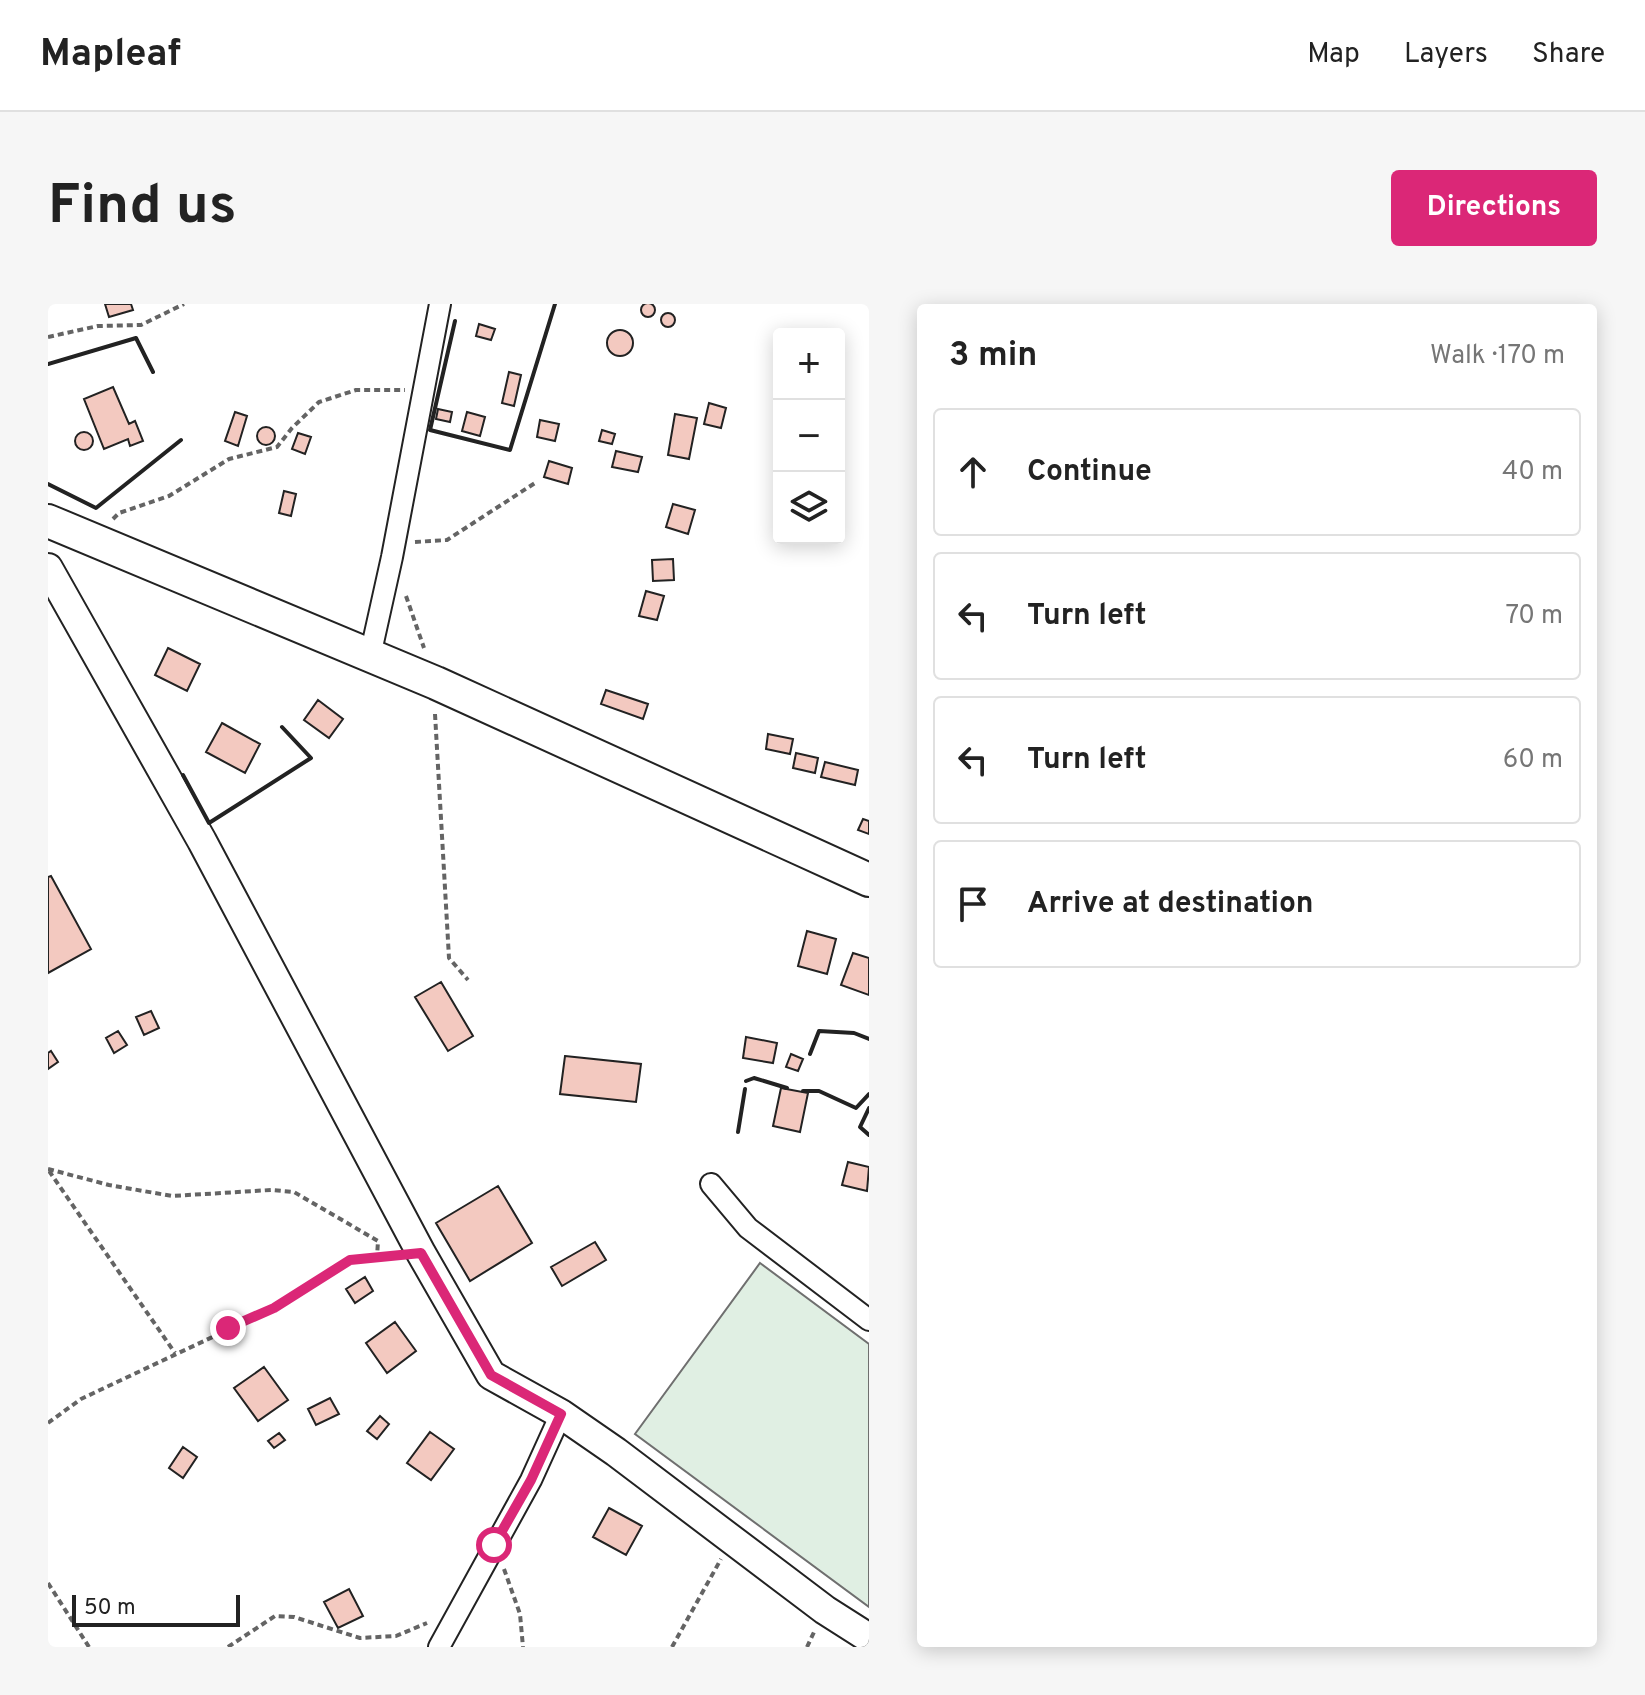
<!DOCTYPE html>
<html lang="en">
<head>
<meta charset="utf-8">
<style>
  body { margin:0; font-family:Overpass,sans-serif; background:#f6f6f6; color:#222 }
  .controls { position:absolute; right:24px; top:24px; display:grid; overflow:hidden; border-radius:8px; box-shadow:0 4px 20px #0003 }
  .controls button { width:72px; height:72px; display:grid; place-items:center; padding:0; border:0; border-bottom:2px solid #e0e0e0; background:#fff; color:#222; font:40px sans-serif }
  .scale { position:absolute; left:24px; bottom:20px; width:168px; box-sizing:border-box; padding-left:8px; border:4px solid #222; border-top:0; font-size:22px; line-height:28px; white-space:nowrap; color:#222; -webkit-text-stroke:6px #fff; paint-order:stroke }
  .stop { position:absolute; width:24px; height:24px; margin:-18px; border:6px solid #db2777; border-radius:50%; background:#fff }
  .stop.end { background:#db2777; border-color:#fff; box-shadow:0 2px 8px #0008 }
  .list { margin:0; padding:0; list-style:none }
  h2 { display:flex; justify-content:space-between; align-items:center; height:104px; margin:0; padding:0 32px; font-size:34px }
  h2 small { font-size:26px; font-weight:400; color:#767676 }
  .list li { display:grid; grid-template-columns:52px 1fr auto; gap:24px; align-items:center; box-sizing:border-box; height:128px; margin:0 16px 16px; padding:0 16px; border:2px solid #e0e0e0; border-radius:8px }
  .list b { display:block; font-size:30px; white-space:nowrap }
  .list em { font-size:26px; font-style:normal; color:#767676 }
  .icon { flex:none; width:44px; height:44px; fill:none; stroke:currentColor; stroke-width:2; stroke-linecap:round; stroke-linejoin:round }
  .map { position:relative; flex:none; width:821px; height:1343px; overflow:hidden; border-radius:8px }
  header { display:flex; align-items:center; gap:48px; box-sizing:border-box; height:112px; padding:0 40px; background:#fff; border-bottom:2px solid #e0e0e0 }
  header strong { font-size:38px }
  nav { display:flex; gap:44px; margin-inline-start:auto; font-size:28px }
  .intro { display:flex; align-items:center; justify-content:space-between; box-sizing:border-box; height:192px; padding:0 48px }
  h1 { margin:0; font-size:56px }
  .button { padding:20px 36px; border-radius:8px; background:#db2777; color:#fff; font-size:28px; font-weight:700 }
  main { display:flex; gap:48px; padding:0 48px }
  aside { flex:1; background:#fff; border-radius:8px; box-shadow:0 4px 20px #0003 }
  .map>svg:first-child { display:block }
  .green { fill:#e0efe3; stroke:#6f6f6f; stroke-width:2 }
  .building { fill:#f3c9c0; stroke:#222; stroke-width:2 }
  .lines { fill:none; stroke-linecap:round; stroke-linejoin:round }
  .street-casing { stroke:#222; stroke-width:24 }
  .secondary-casing { stroke:#222; stroke-width:32 }
  .primary-casing { stroke:#222; stroke-width:36 }
  .path { stroke:#646464; stroke-width:4; stroke-dasharray:6 4; stroke-linecap:butt }
  .street { stroke:#fff; stroke-width:20 }
  .secondary { stroke:#fff; stroke-width:28 }
  .primary { stroke:#fff; stroke-width:32 }
  .wall { stroke:#222; stroke-width:4 }
  .route { stroke:#db2777; stroke-width:10 }
</style>
</head>
<body>
<header>
<strong>Mapleaf</strong>
<nav><a>Map</a><a>Layers</a><a>Share</a></nav>
</header>
<div class="intro"><h1>Find us</h1><a class="button">Directions</a></div>
<main>
<div class="map">
<svg width="821" height="1343" viewBox="0 0 821 1343">
  <rect width="100%" height="100%" fill="#fff"/>
  <path class="green" d="M 712,959 L 821,1040 L 821,1303 L 587,1130 Z"/>
  <path class="building" d="M593 6a7 7 0 1 1 14 0a7 7 0 1 1-14 0Z
    M 57,0 L 83,0 L 85,6 L 61,13 Z
    M613 16a7 7 0 1 1 14 0a7 7 0 1 1-14 0Z
    M 431,20 L 447,25 L 443,36 L 428,32 Z
    M559 39a13 13 0 1 1 26 0a13 13 0 1 1-26 0Z
    M 461,68 L 473,71 L 466,102 L 454,99 Z
    M 65,83 L 81,120 L 87,117 L 95,137 L 82,142 L 80,135 L 56,145 L 36,95 Z
    M 661,99 L 678,104 L 673,124 L 656,120 Z
    M 390,105 L 404,108 L 402,118 L 388,115 Z
    M 187,108 L 199,112 L 190,142 L 177,137 Z
    M 419,108 L 437,113 L 432,132 L 414,127 Z
    M 627,110 L 649,114 L 641,155 L 620,151 Z
    M 492,116 L 511,120 L 507,137 L 489,133 Z
    M209 132a9 9 0 1 1 18 0a9 9 0 1 1-18 0Z
    M 554,126 L 567,130 L 564,140 L 551,137 Z
    M27 137a9 9 0 1 1 18 0a9 9 0 1 1-18 0Z
    M 250,129 L 263,133 L 257,150 L 244,145 Z
    M 568,147 L 594,153 L 590,168 L 564,163 Z
    M 501,157 L 524,164 L 520,180 L 496,173 Z
    M 236,187 L 248,190 L 243,212 L 231,209 Z
    M 625,200 L 647,206 L 640,230 L 618,223 Z
    M 625,255 L 626,276 L 605,277 L 604,256 Z
    M 598,287 L 616,292 L 609,316 L 591,312 Z
    M 120,344 L 152,360 L 139,387 L 107,371 Z
    M 558,386 L 600,400 L 595,415 L 553,400 Z
    M 270,396 L 295,415 L 281,434 L 256,416 Z
    M 174,419 L 212,440 L 197,469 L 158,448 Z
    M 720,430 L 745,435 L 742,450 L 718,445 Z
    M 748,449 L 770,454 L 767,469 L 745,464 Z
    M 777,458 L 810,466 L 807,481 L 773,473 Z
    M 815,515 L 821,517 L 821,530 L 810,526 Z
    M 3,572 L 43,645 L 0,669 L 0,573 Z
    M 759,627 L 788,635 L 779,670 L 750,662 Z
    M 805,649 L 821,654 L 821,691 L 793,681 Z
    M 393,678 L 425,732 L 400,747 L 367,693 Z
    M 103,707 L 111,724 L 96,731 L 88,713 Z
    M 70,727 L 79,741 L 66,749 L 58,734 Z
    M 698,733 L 729,739 L 725,759 L 695,754 Z
    M 3,747 L 10,758 L 0,765 L 0,749 Z
    M 743,750 L 755,755 L 750,767 L 738,763 Z
    M 517,752 L 593,760 L 588,798 L 512,790 Z
    M 733,784 L 760,789 L 752,828 L 725,822 Z
    M 800,858 L 821,863 L 819,887 L 794,881 Z
    M 450,882 L 484,939 L 422,977 L 388,919 Z
    M 547,938 L 558,956 L 514,982 L 503,963 Z
    M 317,973 L 325,987 L 307,999 L 298,985 Z
    M 347,1018 L 368,1047 L 339,1069 L 318,1039 Z
    M 216,1063 L 240,1096 L 210,1117 L 186,1084 Z
    M 282,1094 L 291,1110 L 268,1121 L 260,1105 Z
    M 332,1112 L 341,1120 L 329,1135 L 319,1127 Z
    M 382,1128 L 406,1145 L 383,1176 L 359,1159 Z
    M 231,1129 L 237,1136 L 226,1144 L 220,1137 Z
    M 135,1143 L 149,1153 L 135,1174 L 121,1164 Z
    M 561,1204 L 594,1222 L 578,1251 L 545,1233 Z
    M 301,1285 L 315,1312 L 290,1324 L 276,1298 Z"/>
  <g class="lines">
    <defs>
      <path id="street" d="M 322,352 L 344,253 L 392,0
        M 663,880 L 700,924 L 821,1016
        M 391,1343 L 483,1176 L 513,1110"/>
      <path id="secondary" d="M 0,264 L 154,537 L 373,949 L 443,1071 L 513,1110 L 568,1148 L 777,1306 L 821,1334"/>
      <path id="primary" d="M 0,217 L 388,379 L 821,576"/>
    </defs>
    <use href="#street" class="street-casing"/>
    <use href="#secondary" class="secondary-casing"/>
    <use href="#primary" class="primary-casing"/>
    <path class="path" d="M 0,33 L 50,22 L 93,21 L 136,0
      M 65,215 L 71,209 L 121,192 L 181,155 L 229,143 L 244,124 L 271,98 L 308,86 L 357,86
      M 367,238 L 399,236 L 487,179
      M 358,292 L 376,344
      M 387,410 L 401,654 L 420,676
      M 0,865 L 61,881 L 124,892 L 223,886 L 246,888 L 330,937 L 329,953 L 346,952
      M 1,867 L 127,1049
      M 0,1119 L 33,1095 L 226,1004 L 302,956 L 329,953
      M 456,1265 L 472,1310 L 475,1343
      M 0,1279 L 41,1343
      M 180,1343 L 227,1312 L 246,1313 L 312,1334 L 348,1332 L 379,1319
      M 624,1343 L 673,1255
      M 759,1343 L 767,1326"/>
    <use href="#street" class="street"/>
    <use href="#secondary" class="secondary"/>
    <use href="#primary" class="primary"/>
    <path class="wall" d="M 407,17 L 382,126 L 462,146 L 507,0
      M 0,60 L 88,34 L 105,68
      M 0,180 L 48,204 L 133,136
      M 135,471 L 161,519 L 263,454 L 234,423
      M 762,750 L 771,727 L 806,729 L 821,735
      M 698,777 L 706,774 L 739,784
      M 755,787 L 771,787 L 808,804 L 821,790
      M 821,804 L 812,823 L 821,831
      M 690,828 L 697,785"/>
  </g>
  <g class="lines">
    <path class="route" d="M 180,1024 L 226,1004 L 302,956 L 373,949 L 443,1071 L 513,1110 L 483,1176 L 446,1241"/>
  </g>
</svg>
<div class="controls">
<button>+</button>
<button>−</button>
<button><svg class="icon" aria-label="layers" viewBox="0 0 24 24"><path d="M12 4l9 5-9 5-9-5zM3 14l9 5 9-5"/></svg></button>
</div>
<div class="scale">50 m</div>
<div class="stop" style="left:446px;top:1241px"></div>
<div class="stop end" style="left:180px;top:1024px"></div>
</div>
<aside>
<h2>3 min<small>Walk · 170 m</small></h2>
<ul class="list">
<li><svg class="icon" aria-label="ahead" viewBox="0 0 24 24"><path d="M12 20V5M6 11l6-6 6 6"/></svg><div><b>Continue</b></div><em>40 m</em></li>
<li><svg class="icon" aria-label="left" viewBox="0 0 24 24"><path d="M17 20v-9H6M10 6l-5 5 5 5"/></svg><div><b>Turn left</b></div><em>70 m</em></li>
<li><svg class="icon" aria-label="left" viewBox="0 0 24 24"><path d="M17 20v-9H6M10 6l-5 5 5 5"/></svg><div><b>Turn left</b></div><em>60 m</em></li>
<li><svg class="icon" aria-label="arrive" viewBox="0 0 24 24"><path d="M6 21V4h12l-3 4 3 4H6"/></svg><div><b>Arrive at destination</b></div></li>
</ul>
</aside>
</main>
</body>
</html>
